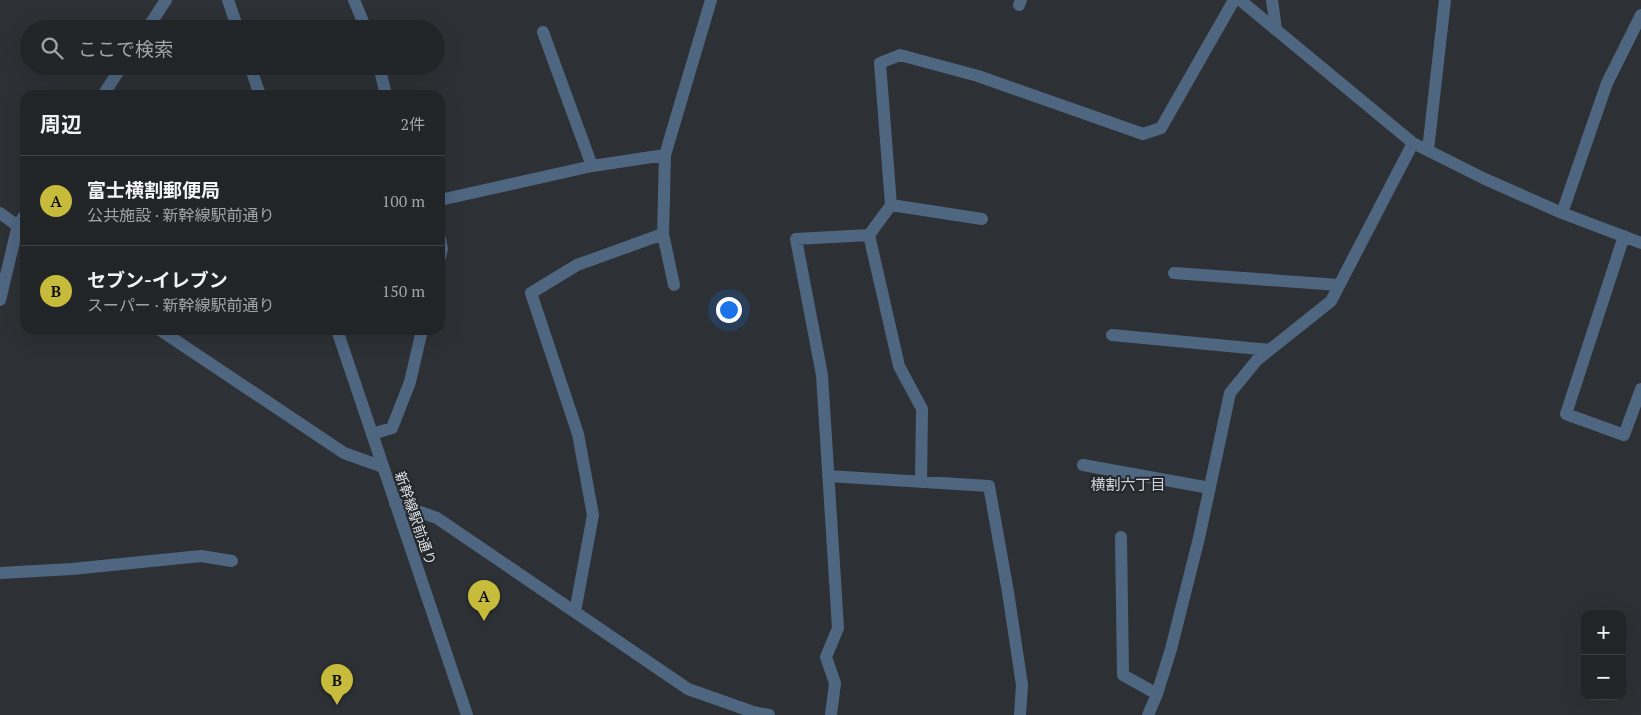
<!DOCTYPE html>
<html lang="ja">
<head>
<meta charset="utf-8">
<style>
  body { margin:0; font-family:"PT Serif","Noto Sans JP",serif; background:#2e3134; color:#f1f3f6 }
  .controls { position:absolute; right:15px; bottom:15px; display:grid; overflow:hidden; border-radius:10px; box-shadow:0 5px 20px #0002 }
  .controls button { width:45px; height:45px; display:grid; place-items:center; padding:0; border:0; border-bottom:1px solid #3f4245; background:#222528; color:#f1f3f6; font:25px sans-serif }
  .you { position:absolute; left:728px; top:309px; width:18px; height:18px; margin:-12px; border:4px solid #fff; border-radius:50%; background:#1a73e8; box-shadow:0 0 0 8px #1a73e833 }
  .badge { display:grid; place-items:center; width:32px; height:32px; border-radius:50%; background:#c7bb3b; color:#111; font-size:16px; font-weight:700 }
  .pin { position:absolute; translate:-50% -41px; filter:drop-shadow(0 1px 2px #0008) }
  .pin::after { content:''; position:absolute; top:26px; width:18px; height:15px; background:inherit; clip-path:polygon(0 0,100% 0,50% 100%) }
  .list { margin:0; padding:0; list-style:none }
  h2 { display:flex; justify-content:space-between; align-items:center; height:65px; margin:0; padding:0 20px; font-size:21px }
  h2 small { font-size:16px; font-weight:400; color:#a2a5a8 }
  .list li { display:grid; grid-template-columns:32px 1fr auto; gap:15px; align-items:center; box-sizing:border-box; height:90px; padding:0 20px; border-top:1px solid #3f4245 }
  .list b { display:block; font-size:19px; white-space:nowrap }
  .list p { margin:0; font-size:16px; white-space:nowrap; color:#a2a5a8 }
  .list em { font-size:16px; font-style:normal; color:#a2a5a8 }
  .icon { flex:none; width:28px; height:28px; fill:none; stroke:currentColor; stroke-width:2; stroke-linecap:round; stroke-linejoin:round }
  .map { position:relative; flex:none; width:1641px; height:715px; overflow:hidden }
  .search { position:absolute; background:#222528; box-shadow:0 5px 20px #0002; left:20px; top:20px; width:425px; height:55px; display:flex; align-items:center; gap:12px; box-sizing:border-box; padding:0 18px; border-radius:28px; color:#a2a5a8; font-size:19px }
  .panel { position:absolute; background:#222528; box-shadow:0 5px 20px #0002; left:20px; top:90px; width:425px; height:245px; border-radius:15px }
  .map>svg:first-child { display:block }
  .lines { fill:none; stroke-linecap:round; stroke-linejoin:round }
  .minor { stroke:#4f6681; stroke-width:12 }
  .tertiary { stroke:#4f6681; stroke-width:12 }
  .labels { text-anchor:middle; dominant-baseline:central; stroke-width:4; stroke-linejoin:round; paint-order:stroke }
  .street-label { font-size:14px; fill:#dee1e4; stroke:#23272b }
  .neighbourhood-label { font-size:15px; fill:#d3d8de; stroke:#23272b }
</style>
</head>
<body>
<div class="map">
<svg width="1641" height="715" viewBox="0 0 1641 715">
  <rect width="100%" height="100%" fill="#2d3135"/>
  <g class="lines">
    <path class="minor" d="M 354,0 L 366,29
      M 1240,0 L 1413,143 L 1485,179 L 1562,213 L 1641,243
      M 1272,0 L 1276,29
      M 1019,5 L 1021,0
      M 147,29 L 166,0
      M 543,32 L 592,166
      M 379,66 L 386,95
      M 103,95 L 122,66
      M 1428,150 L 1445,0
      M 440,200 L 592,166 L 665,155
      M 891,205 L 982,219
      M 0,213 L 25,231
      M 1562,213 L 1607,83 L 1641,15
      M 1624,236 L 1566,414 L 1624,435 L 1641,389
      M 440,239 L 442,249 L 440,257
      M 1174,273 L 1339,285
      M 674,285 L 663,234 L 665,155 L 711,0
      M 0,300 L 18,225 L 25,215
      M 160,330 L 344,453 L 383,467
      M 1112,335 L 1270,350
      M 372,434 L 392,428 L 410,382 L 422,330
      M 1083,465 L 1210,488
      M 828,476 L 989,486 L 1008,592 L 1022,685 L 1020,715
      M 921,482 L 922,409 L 899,366 L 869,235 L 891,205 L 880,63 L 900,55 L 978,76 L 1143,134 L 1161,128 L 1234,0
      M 395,503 L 437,518 L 688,689 L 753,712 L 769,715
      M 1121,537 L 1123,675 L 1157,694
      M 0,573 L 72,569 L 201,556 L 232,561
      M 575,612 L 593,515 L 578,434 L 531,293 L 577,265 L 663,234
      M 831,715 L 835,683 L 826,657 L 838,628 L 822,375 L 796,239 L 869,235
      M 1148,715 L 1157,694 L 1171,649 L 1199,538 L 1230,393 L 1257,360 L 1331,301 L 1413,143"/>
    <path class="tertiary" d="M 228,0 L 238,29
      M 250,66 L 260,95
      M 337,330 L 467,715"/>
  </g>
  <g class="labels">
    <g class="street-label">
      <text transform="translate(416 518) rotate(71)">新幹線駅前通り</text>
    </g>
    <g class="neighbourhood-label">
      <text x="1128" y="484">横割六丁目</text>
    </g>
  </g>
</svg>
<div class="controls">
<button>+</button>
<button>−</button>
</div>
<div class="you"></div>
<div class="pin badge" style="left:484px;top:621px">A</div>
<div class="pin badge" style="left:337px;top:705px">B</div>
<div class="search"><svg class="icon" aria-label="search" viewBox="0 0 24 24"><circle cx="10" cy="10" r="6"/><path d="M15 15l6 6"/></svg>ここで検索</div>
<section class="panel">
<h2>周辺<small>2件</small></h2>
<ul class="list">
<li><span class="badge">A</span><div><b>富士横割郵便局</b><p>公共施設 · 新幹線駅前通り</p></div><em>100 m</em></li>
<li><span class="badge">B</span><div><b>セブン-イレブン</b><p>スーパー · 新幹線駅前通り</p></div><em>150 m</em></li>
</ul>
</section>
</div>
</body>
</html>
